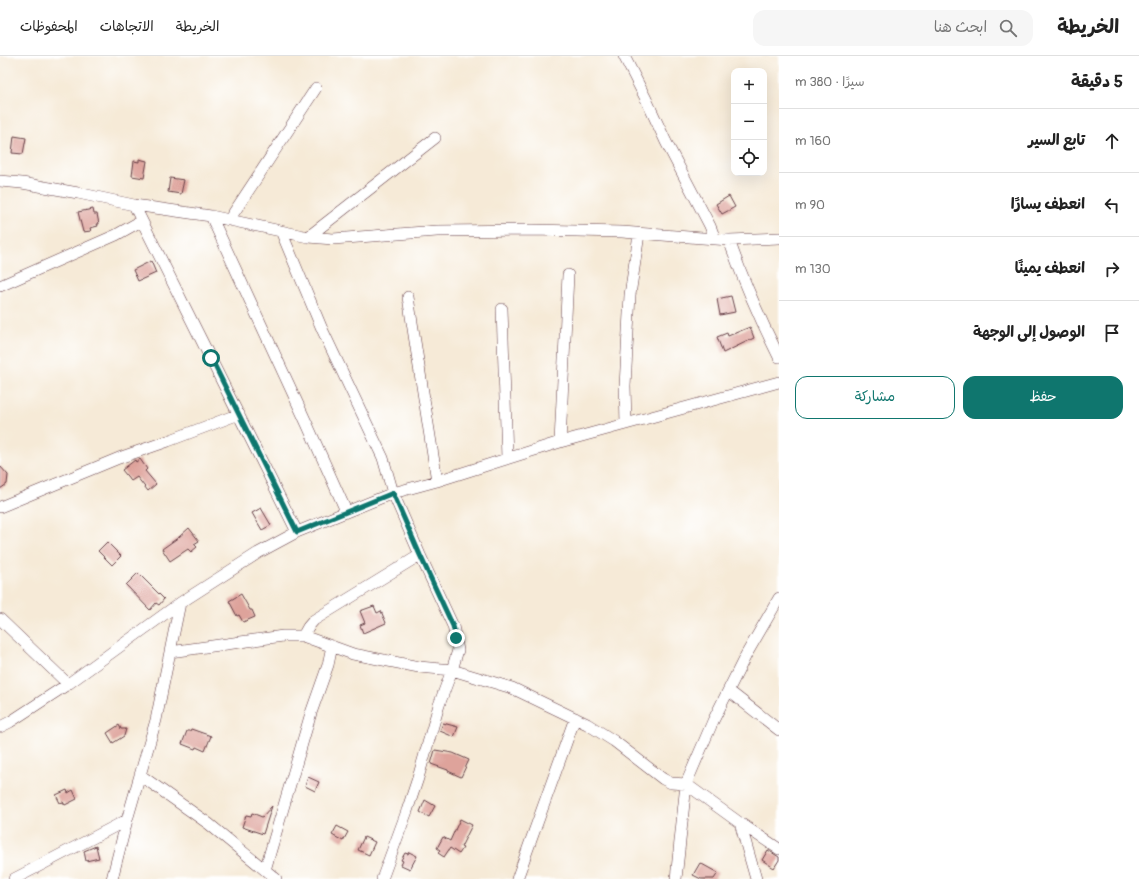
<!DOCTYPE html>
<html lang="ar">
<head>
<meta charset="utf-8">
<style>
  body { margin:0; font-family:Pangolin,"Playpen Sans Arabic",sans-serif; background:#f6f6f6; color:#222; direction:rtl }
  .controls { position:absolute; right:12px; top:12px; display:grid; overflow:hidden; border-radius:8px; box-shadow:0 4px 16px #0002 }
  .controls button { width:36px; height:36px; display:grid; place-items:center; padding:0; border:0; border-bottom:1px solid #e0e0e0; background:#fff; color:#222; font:20px sans-serif }
  .stop { position:absolute; width:12px; height:12px; margin:-9px; border:3px solid #0f766e; border-radius:50%; background:#fff }
  .stop.end { background:#0f766e; border-color:#fff; box-shadow:0 1px 4px #0008 }
  .list { margin:0; padding:0; list-style:none }
  h2 { display:flex; justify-content:space-between; align-items:center; height:52px; margin:0; padding:0 16px; font-size:17px }
  h2 small { font-size:13px; font-weight:400; color:#767676 }
  .list li { display:grid; grid-template-columns:26px 1fr auto; gap:12px; align-items:center; box-sizing:border-box; height:64px; padding:0 16px; border-top:1px solid #e0e0e0 }
  .list b { display:block; font-size:15px; white-space:nowrap }
  .list em { font-size:13px; font-style:normal; color:#767676 }
  .actions { display:flex; gap:8px; padding:12px 16px }
  .actions a { flex:1; padding:9px 0; border:1px solid #0f766e; border-radius:12px; text-align:center; font-size:14px; color:#0f766e }
  .actions .main { background:#0f766e; color:#fff }
  .icon { flex:none; width:22px; height:22px; fill:none; stroke:currentColor; stroke-width:2; stroke-linecap:round; stroke-linejoin:round }
  .map { position:relative; flex:none; width:779px; height:823px; overflow:hidden; direction:ltr }
  header { display:flex; align-items:center; gap:24px; box-sizing:border-box; height:56px; padding:0 20px; background:#fff; border-bottom:1px solid #e0e0e0 }
  header strong { font-size:19px }
  nav { display:flex; gap:22px; margin-inline-start:auto; font-size:14px }
  .search { width:280px; height:36px; background:#f6f6f6; display:flex; align-items:center; gap:10px; box-sizing:border-box; padding:0 14px; border-radius:12px; color:#767676; font-size:15px }
  main { display:flex }
  aside { flex:1; background:#fff }
  .map>svg:first-child { display:block }
  .building { fill:#dea39b }
  .lines { fill:none; stroke-linecap:round; stroke-linejoin:round }
  .minor-casing { stroke:#643d45; stroke-width:12 }
  .minor { stroke:#fff; stroke-width:11 }
  .route { stroke:#0f766e; stroke-width:5 }
</style>
</head>
<body>
<header>
<strong>الخريطة</strong>
<div class="search"><svg class="icon" aria-label="search" viewBox="0 0 24 24"><circle cx="10" cy="10" r="6"/><path d="M15 15l6 6"/></svg>ابحث هنا</div>
<nav><a>الخريطة</a><a>الاتجاهات</a><a>المحفوظات</a></nav>
</header>
<main>
<aside>
<h2>5 دقيقة<small>سيرًا · 380 m</small></h2>
<ul class="list">
<li><svg class="icon" aria-label="ahead" viewBox="0 0 24 24"><path d="M12 20V5M6 11l6-6 6 6"/></svg><div><b>تابع السير</b></div><em>160 m</em></li>
<li><svg class="icon" aria-label="left" viewBox="0 0 24 24"><path d="M17 20v-9H6M10 6l-5 5 5 5"/></svg><div><b>انعطف يسارًا</b></div><em>90 m</em></li>
<li><svg class="icon" aria-label="right" viewBox="0 0 24 24"><path d="M7 20v-9h11M14 6l5 5-5 5"/></svg><div><b>انعطف يمينًا</b></div><em>130 m</em></li>
<li><svg class="icon" aria-label="arrive" viewBox="0 0 24 24"><path d="M6 21V4h12l-3 4 3 4H6"/></svg><div><b>الوصول إلى الوجهة</b></div></li>
</ul>
<div class="actions"><a class="main">حفظ</a><a>مشاركة</a></div>
</aside>
<div class="map">
<svg width="779" height="823" viewBox="0 0 779 823">
  <rect width="100%" height="100%" fill="#fff"/>
  <filter id="ink" filterUnits="userSpaceOnUse"><feTurbulence type="fractalNoise" baseFrequency=".025" numOctaves="2"/><feDisplacementMap in="SourceGraphic" scale="8" xChannelSelector="R" yChannelSelector="G"/><feConvolveMatrix kernelMatrix="1 2 1 2 8 2 1 2 1" color-interpolation-filters="sRGB"/></filter>
  <filter id="wash" filterUnits="userSpaceOnUse"><feTurbulence type="fractalNoise" baseFrequency=".012" numOctaves="4" result="noise"/><feDisplacementMap in="SourceGraphic" scale="16" xChannelSelector="R" yChannelSelector="G"/><feGaussianBlur stdDeviation="0.9" result="paint"/><feColorMatrix in="noise" values="0 0 0 0 0 0 0 0 0 0 0 0 0 0 0 0 0 1.4 0 .05"/><feComposite in="paint" operator="in"/></filter>
  <g filter="url(#wash)">
    <rect width="100%" height="100%" fill="#f6ead7"/>
    <g id="blocks">
      <path class="building" d="M 14,80 L 26,82 L 23,98 L 12,97 Z
        M 139,103 L 147,105 L 144,122 L 132,120 L 134,105 L 139,106 Z
        M 170,122 L 184,124 L 181,138 L 168,136 Z
        M 729,140 L 735,151 L 722,158 L 716,148 Z
        M 93,153 L 94,158 L 97,158 L 99,168 L 97,168 L 98,170 L 90,172 L 91,175 L 83,176 L 78,156 Z
        M 151,205 L 156,217 L 138,225 L 133,214 Z
        M 731,240 L 735,256 L 720,259 L 717,243 Z
        M 750,271 L 754,282 L 723,297 L 717,281 L 727,277 L 728,280 Z
        M 140,403 L 147,413 L 145,415 L 156,428 L 148,435 L 137,421 L 131,425 L 122,414 L 135,404 L 136,406 Z
        M 0,410 L 8,419 L 7,428 L 0,433 Z
        M 261,452 L 271,469 L 262,474 L 252,457 Z
        M 189,472 L 199,485 L 194,488 L 197,491 L 191,496 L 188,493 L 170,505 L 162,493 L 179,481 Z
        M 107,486 L 121,500 L 112,509 L 98,495 Z
        M 138,517 L 164,543 L 159,549 L 156,547 L 150,554 L 126,529 Z
        M 241,538 L 250,554 L 252,554 L 255,561 L 243,566 L 239,559 L 237,560 L 229,545 Z
        M 374,550 L 377,557 L 381,555 L 386,567 L 363,577 L 360,569 L 365,567 L 360,555 Z
        M 443,667 L 458,671 L 454,681 L 440,675 Z
        M 119,669 L 121,673 L 126,673 L 124,680 L 113,687 L 107,677 Z
        M 191,673 L 211,680 L 205,695 L 196,691 L 195,693 L 182,688 L 187,675 L 190,675 Z
        M 435,694 L 453,697 L 469,704 L 461,721 L 448,715 L 448,714 L 431,708 Z
        M 308,721 L 319,726 L 315,735 L 305,730 Z
        M 67,734 L 68,737 L 73,734 L 77,743 L 65,749 L 63,746 L 60,747 L 56,739 Z
        M 425,744 L 435,750 L 429,761 L 420,756 Z
        M 272,750 L 263,778 L 242,771 L 246,759 L 251,760 L 252,757 L 262,761 Z
        M 460,763 L 472,769 L 461,791 L 463,792 L 459,798 L 450,792 L 444,801 L 438,797 L 440,794 L 437,792 L 443,781 L 450,785 Z
        M 337,770 L 348,776 L 343,785 L 332,779 Z
        M 364,781 L 375,786 L 369,799 L 358,794 Z
        M 96,790 L 99,802 L 86,805 L 84,795 Z
        M 768,794 L 779,801 L 779,804 L 774,812 L 762,804 Z
        M 409,796 L 417,800 L 410,813 L 401,809 L 403,805 L 401,804 L 405,797 L 408,798 Z
        M 700,807 L 718,817 L 714,823 L 701,823 L 693,819 Z"/>
    </g>
  </g>
  <g filter="url(#ink)">
    <use href="#blocks" fill-opacity="0" stroke="#643d45" stroke-width="1"/>
    <g class="lines">
      <defs>
        <path id="minor" d="M 624,0 L 646,43 L 666,86 L 710,170 L 715,183
          M 0,125 L 22,127 L 78,137 L 134,149 L 211,160 L 308,181 L 333,183 L 437,175 L 532,174 L 622,176 L 729,184 L 779,182
          M 134,149 L 297,476
          M 211,160 L 307,368 L 346,455
          M 229,164 L 316,32
          M 281,175 L 322,273 L 383,402 L 393,437 L 420,499 L 453,570 L 458,594 L 452,614 L 439,649 L 418,722 L 407,755 L 382,823
          M 308,181 L 435,82
          M 729,184 C 743,224 760,263 779,301
          M 0,230 L 116,179 L 141,165
          M 408,241 L 437,425
          M 502,253 L 507,402
          M 626,368 L 625,330 L 630,239 L 639,178
          M 560,386 L 568,219
          M 0,451 L 119,402 L 168,385 L 239,358
          M 0,563 L 68,628
          M 303,580 L 308,571 L 314,564 L 420,499
          M 170,596 L 283,580 L 303,580 L 353,598 L 419,611 L 452,614 L 512,632 L 587,668 L 614,685 L 663,723 L 671,727 L 686,728 L 740,767 L 779,793
          M 729,635 L 779,674
          M 0,671 L 10,666 L 68,628 L 180,547 L 258,497 L 297,476 L 393,437 L 437,425 L 560,386 L 779,326
          M 140,719 L 209,768 L 276,823
          M 740,767 L 756,823
          M 265,814 L 311,657 L 328,609 L 332,590
          M 14,823 L 127,764
          M 112,823 L 127,764 L 156,664 L 180,547
          M 517,823 L 575,662
          M 676,823 L 686,728 L 713,665 L 746,599 L 779,542"/>
      </defs>
      <use href="#minor" class="minor-casing"/>
      <use href="#minor" class="minor"/>
    </g>
  </g>
  <g class="lines" filter="url(#ink)">
    <path class="route" d="M 211,302 L 297,476 L 393,437 L 420,499 L 453,570 L 456,582"/>
  </g>
</svg>
<div class="controls">
<button>+</button>
<button>−</button>
<button><svg class="icon" aria-label="locate" viewBox="0 0 24 24"><circle cx="12" cy="12" r="6"/><path d="M12 2v4M12 18v4M2 12h4M18 12h4"/></svg></button>
</div>
<div class="stop" style="left:211px;top:302px"></div>
<div class="stop end" style="left:456px;top:582px"></div>
</div>
</main>
</body>
</html>
